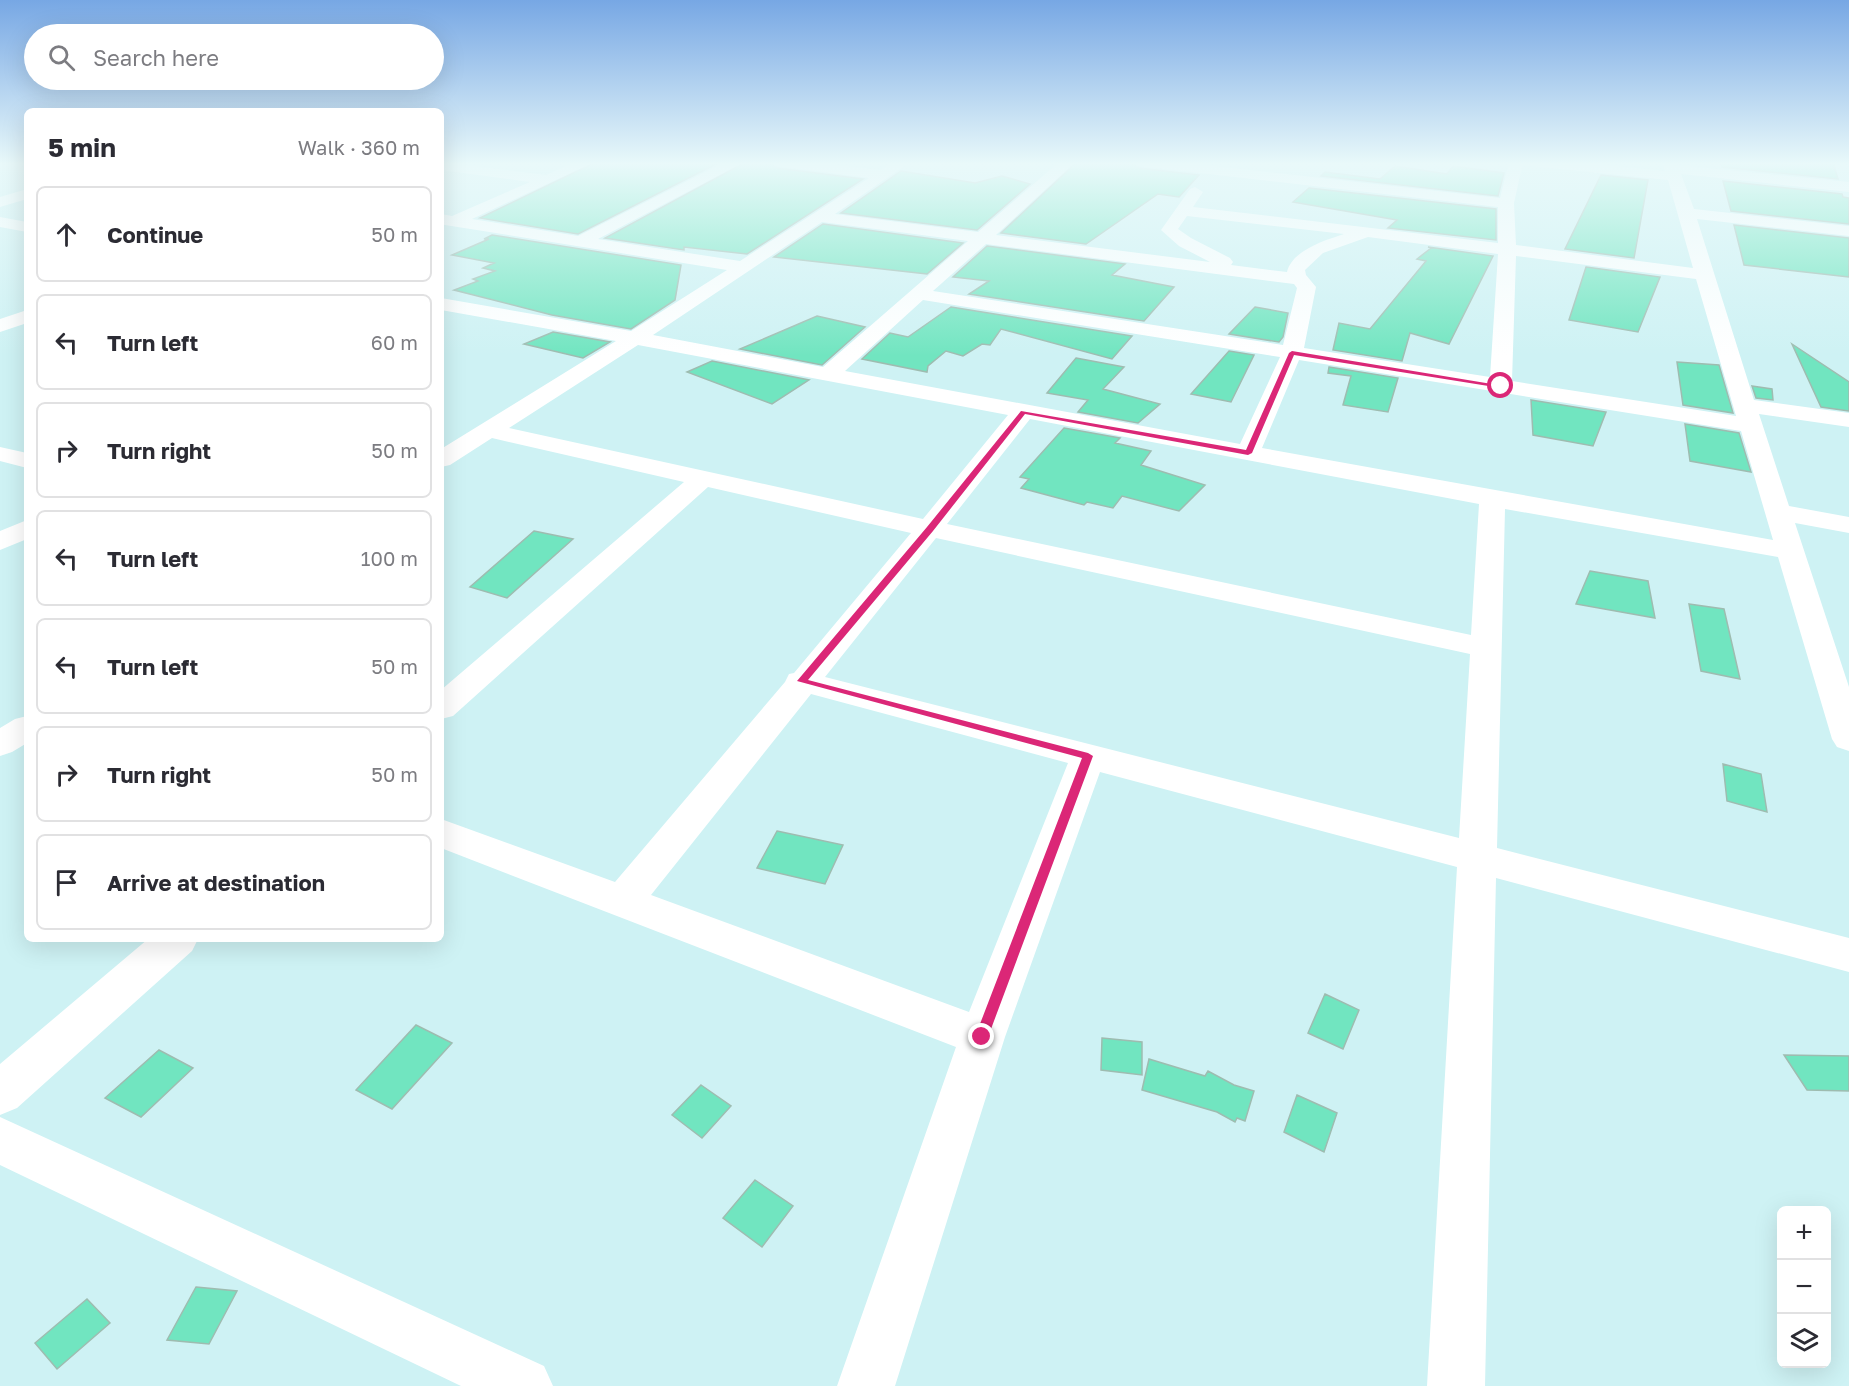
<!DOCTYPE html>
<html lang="en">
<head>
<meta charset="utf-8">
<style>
  body { margin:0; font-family:"Golos Text",sans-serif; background:#f2f2f3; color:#2b2b33 }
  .controls { position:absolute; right:18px; bottom:18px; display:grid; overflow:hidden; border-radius:9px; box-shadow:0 6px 24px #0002 }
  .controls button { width:54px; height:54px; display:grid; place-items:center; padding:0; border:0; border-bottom:2px solid #e1e1e2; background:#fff; color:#2b2b33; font:30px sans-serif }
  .stop { position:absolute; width:18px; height:18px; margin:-14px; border:4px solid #db2777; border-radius:50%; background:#fff }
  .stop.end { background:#db2777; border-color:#fff; box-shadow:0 2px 6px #0008 }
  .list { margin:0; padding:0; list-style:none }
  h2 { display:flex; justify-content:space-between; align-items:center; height:78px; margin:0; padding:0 24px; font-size:26px }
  h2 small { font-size:20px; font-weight:400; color:#7c7c81 }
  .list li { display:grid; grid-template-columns:39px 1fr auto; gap:18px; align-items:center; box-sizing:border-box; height:96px; margin:0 12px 12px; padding:0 12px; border:2px solid #e1e1e2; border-radius:9px }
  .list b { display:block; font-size:22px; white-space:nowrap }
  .list em { font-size:20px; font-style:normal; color:#7c7c81 }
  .icon { flex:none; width:33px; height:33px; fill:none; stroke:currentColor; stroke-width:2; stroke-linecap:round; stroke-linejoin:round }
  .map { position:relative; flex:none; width:1849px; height:1386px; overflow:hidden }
  .search { position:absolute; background:#fff; box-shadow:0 6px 24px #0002; left:24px; top:24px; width:420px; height:66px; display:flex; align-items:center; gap:15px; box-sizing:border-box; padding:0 21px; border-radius:33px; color:#7c7c81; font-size:22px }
  .panel { position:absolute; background:#fff; box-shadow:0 6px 24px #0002; left:24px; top:108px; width:420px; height:834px; border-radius:9px }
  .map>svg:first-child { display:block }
  .building { fill:#71e5c0; stroke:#9ebcb0; stroke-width:1.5 }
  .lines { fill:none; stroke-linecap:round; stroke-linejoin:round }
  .minor { fill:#fff; fill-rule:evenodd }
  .route { fill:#db2777 }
</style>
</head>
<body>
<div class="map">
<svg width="1849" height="1386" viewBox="0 0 1849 1386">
  <rect width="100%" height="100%" fill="#cef2f4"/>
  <path class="building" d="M 596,162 L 720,162 L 578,234 L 480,218 Z
    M 746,162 L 768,162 L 777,168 L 863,179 L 747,254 L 684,247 L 684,250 L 605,238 Z
    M 1077,162 L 1130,162 L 1139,168 L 1199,175 L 1179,197 L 1158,194 L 1086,244 L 1001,233 Z
    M 1721,162 L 1833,162 L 1838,179 L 1722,167 Z
    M 1395,166 L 1447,174 L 1453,166 L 1504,173 L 1498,196 L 1321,176 L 1325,172 L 1380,179 Z
    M 901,171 L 975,183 L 1002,176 L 1030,184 L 977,230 L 841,213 Z
    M 1601,175 L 1648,180 L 1634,258 L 1565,249 Z
    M 1723,181 L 1842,194 L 1843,197 L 1849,198 L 1849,224 L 1731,211 Z
    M 1309,188 L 1496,209 L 1496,240 L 1388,228 L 1397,220 L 1293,202 Z
    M 823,224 L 963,243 L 927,274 L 774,257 Z
    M 1734,225 L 1849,238 L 1849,277 L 1744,265 Z
    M 492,235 L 681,265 L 675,300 L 631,329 L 552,315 L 454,290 L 478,281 L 473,279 L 495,271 L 483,268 L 494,263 L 452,255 L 489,239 L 484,239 Z
    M 987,246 L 1125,264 L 1112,275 L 1174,287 L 1144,321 L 969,294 L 989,281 L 953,277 Z
    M 1428,247 L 1493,256 L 1449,344 L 1410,333 L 1402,361 L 1333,350 L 1339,323 L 1370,329 L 1426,261 L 1417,259 L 1431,248 Z
    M 1586,267 L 1660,277 L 1638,332 L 1569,320 Z
    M 951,307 L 1132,336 L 1112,359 L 1001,329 L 990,345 L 982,344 L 963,356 L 946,351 L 928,366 L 927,372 L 862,359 L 890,333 L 908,337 Z
    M 1255,307 L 1288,313 L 1283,337 L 1279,342 L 1229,334 Z
    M 817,316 L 865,327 L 822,365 L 740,349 Z
    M 553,332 L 610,342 L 583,358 L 524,344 Z
    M 1792,344 L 1849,382 L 1849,411 L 1821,407 Z
    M 1229,351 L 1254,355 L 1231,402 L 1191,394 Z
    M 1076,358 L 1124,367 L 1103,389 L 1160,404 L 1138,423 L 1078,412 L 1088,400 L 1047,393 Z
    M 712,361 L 809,380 L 772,404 L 687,372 Z
    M 1677,362 L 1719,365 L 1733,413 L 1683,405 Z
    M 1329,367 L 1398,378 L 1388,412 L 1343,405 L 1351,376 L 1328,373 Z
    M 1752,386 L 1772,389 L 1773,400 L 1756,398 Z
    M 1531,400 L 1606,412 L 1593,446 L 1533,435 Z
    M 1685,424 L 1739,433 L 1751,472 L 1690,461 Z
    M 1064,428 L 1120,438 L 1115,443 L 1151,451 L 1141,465 L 1205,485 L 1179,511 L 1122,496 L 1113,508 L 1087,502 L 1084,505 L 1021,488 L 1029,479 L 1020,477 Z
    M 534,531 L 573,539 L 507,598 L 470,587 Z
    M 1590,571 L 1648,581 L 1655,618 L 1576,604 Z
    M 1689,604 L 1724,609 L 1740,679 L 1701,671 Z
    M 1723,764 L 1761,774 L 1767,812 L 1727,801 Z
    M 777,831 L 843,845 L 825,884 L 757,868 Z
    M 1325,994 L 1359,1010 L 1343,1049 L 1308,1033 Z
    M 416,1025 L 452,1043 L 392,1109 L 356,1090 Z
    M 1102,1038 L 1142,1042 L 1142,1075 L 1101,1070 Z
    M 159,1050 L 193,1068 L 141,1117 L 105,1098 Z
    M 1784,1055 L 1849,1056 L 1849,1091 L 1807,1090 Z
    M 1149,1059 L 1205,1076 L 1208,1071 L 1234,1085 L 1254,1091 L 1245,1121 L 1237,1118 L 1235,1122 L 1217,1112 L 1142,1090 Z
    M 701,1085 L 731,1106 L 702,1138 L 672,1115 Z
    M 1297,1095 L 1337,1113 L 1324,1152 L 1284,1132 Z
    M 755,1180 L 793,1206 L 762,1247 L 723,1218 Z
    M 196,1287 L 237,1291 L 209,1344 L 167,1340 Z
    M 87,1299 L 110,1323 L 57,1369 L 35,1343 Z"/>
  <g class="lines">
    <path class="minor" d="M 441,162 L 546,175 L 575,162 L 594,162 L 472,219 L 578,236 L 725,162 L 744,162 L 598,239 L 740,261 L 869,178 L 777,166 L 770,162 L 814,162 L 880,170 L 893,162 L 910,162 L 835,214 L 978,232 L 1059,162 L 1075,162 L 996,235 L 1210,262 L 1179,246 L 1161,230 L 1190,189 L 1195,187 L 1203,192 L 1193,207 L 1498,243 L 1498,207 L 1139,166 L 1132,162 L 1179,162 L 1500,198 L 1509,162 L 1523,162 L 1514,203 L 1516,245 L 1693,268 L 1668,180 L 1531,166 L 1524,162 L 1577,162 L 1665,171 L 1662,162 L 1676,162 L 1677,165 L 1849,182 L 1849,192 L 1681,174 L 1694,209 L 1849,226 L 1849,236 L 1697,219 L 1754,400 L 1849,413 L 1849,427 L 1759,414 L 1789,506 L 1849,517 L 1849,533 L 1795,523 L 1849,687 L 1849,751 L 1837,747 L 1832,739 L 1778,557 L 1505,509 L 1497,848 L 1849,938 L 1849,972 L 1496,878 L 1485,1386 L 1427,1386 L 1457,867 L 1100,772 L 1005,1037 L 895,1386 L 837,1386 L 956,1047 L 441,848 L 441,819 L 615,882 L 785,682 L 789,674 L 794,673 L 911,533 L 708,487 L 453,716 L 441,719 L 441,690 L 684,482 L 492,438 L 450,465 L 441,467 L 441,449 L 616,341 L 441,310 L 441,298 L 631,331 L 727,270 L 445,225 L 441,224 L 441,214 L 452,216 L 530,182 L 441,170 ZM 1187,216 L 1344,234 C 1326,240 1292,250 1287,272 L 1231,265 L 1233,262 L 1230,258 L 1191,238 L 1178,229 ZM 822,222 L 968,241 L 823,367 L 653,335 ZM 1368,237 L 1498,254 L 1490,377 L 1304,348 L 1316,287 L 1306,275 L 1305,270 L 1323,253 ZM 986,244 L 1294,284 L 1297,288 L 1283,345 L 933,291 ZM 1516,256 L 1696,279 L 1736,416 L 1512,381 ZM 923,300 L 1280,357 L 1240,444 L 845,371 ZM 638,345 L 1008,415 L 923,519 L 509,428 ZM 1299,360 L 1741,431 L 1773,540 L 1262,448 ZM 1030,419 L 1479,504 L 1471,635 L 947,524 ZM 936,538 L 1470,654 L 1459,838 L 825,677 ZM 811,694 L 1068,763 L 969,1012 L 651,895 Z
      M 27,189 L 27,199 L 0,207 L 0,197 Z
      M 0,217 L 27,222 L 27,232 L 0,227 Z
      M 27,310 L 27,323 L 0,332 L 0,319 Z
      M 0,447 L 27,453 L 27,468 L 0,461 Z
      M 27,520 L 27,539 L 0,550 L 0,531 Z
      M 27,716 L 27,743 L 12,752 L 0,756 L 0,728 L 15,719 Z
      M 148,939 L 198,939 L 192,951 L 17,1108 L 0,1115 L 0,1064 Z
      M 0,1117 L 544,1366 L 553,1386 L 461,1386 L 0,1165 Z"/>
  </g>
  <linearGradient id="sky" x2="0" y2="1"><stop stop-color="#77a7e4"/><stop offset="0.46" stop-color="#e9f9fa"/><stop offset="1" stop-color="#e9f9fa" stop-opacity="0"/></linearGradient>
  <rect width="1849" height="356" fill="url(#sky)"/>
  <path class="route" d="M 1292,351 L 1504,386 L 1501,388 L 1294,355 L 1252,453 L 1248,455 L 1025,414 L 933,531 L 808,680 L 1088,753 L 1093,756 L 988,1037 L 986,1041 L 977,1041 L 975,1037 L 1082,758 L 797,681 L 927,527 L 1021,411 L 1246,450 L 1289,353 Z"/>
</svg>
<div class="controls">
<button>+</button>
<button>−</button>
<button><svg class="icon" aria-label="layers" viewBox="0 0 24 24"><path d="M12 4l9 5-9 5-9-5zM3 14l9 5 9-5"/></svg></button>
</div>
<div class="stop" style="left:1501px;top:386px"></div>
<div class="stop end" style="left:982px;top:1037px"></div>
<div class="search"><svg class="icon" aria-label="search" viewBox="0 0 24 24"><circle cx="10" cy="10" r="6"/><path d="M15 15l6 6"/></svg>Search here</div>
<section class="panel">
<h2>5 min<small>Walk · 360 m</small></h2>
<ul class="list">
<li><svg class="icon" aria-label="ahead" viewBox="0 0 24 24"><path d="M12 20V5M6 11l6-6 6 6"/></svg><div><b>Continue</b></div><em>50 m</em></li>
<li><svg class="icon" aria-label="left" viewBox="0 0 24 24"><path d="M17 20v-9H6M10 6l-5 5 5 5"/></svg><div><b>Turn left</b></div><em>60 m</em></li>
<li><svg class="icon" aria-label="right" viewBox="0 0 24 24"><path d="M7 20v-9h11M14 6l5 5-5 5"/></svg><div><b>Turn right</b></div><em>50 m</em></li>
<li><svg class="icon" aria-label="left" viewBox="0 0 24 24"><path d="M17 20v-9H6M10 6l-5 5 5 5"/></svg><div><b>Turn left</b></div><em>100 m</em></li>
<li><svg class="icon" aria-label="left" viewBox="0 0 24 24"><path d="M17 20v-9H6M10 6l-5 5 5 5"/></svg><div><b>Turn left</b></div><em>50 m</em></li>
<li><svg class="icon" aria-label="right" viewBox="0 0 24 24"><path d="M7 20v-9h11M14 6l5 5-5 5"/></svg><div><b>Turn right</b></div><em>50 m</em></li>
<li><svg class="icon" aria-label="arrive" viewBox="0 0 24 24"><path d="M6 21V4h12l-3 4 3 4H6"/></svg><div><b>Arrive at destination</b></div></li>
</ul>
</section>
</div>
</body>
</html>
